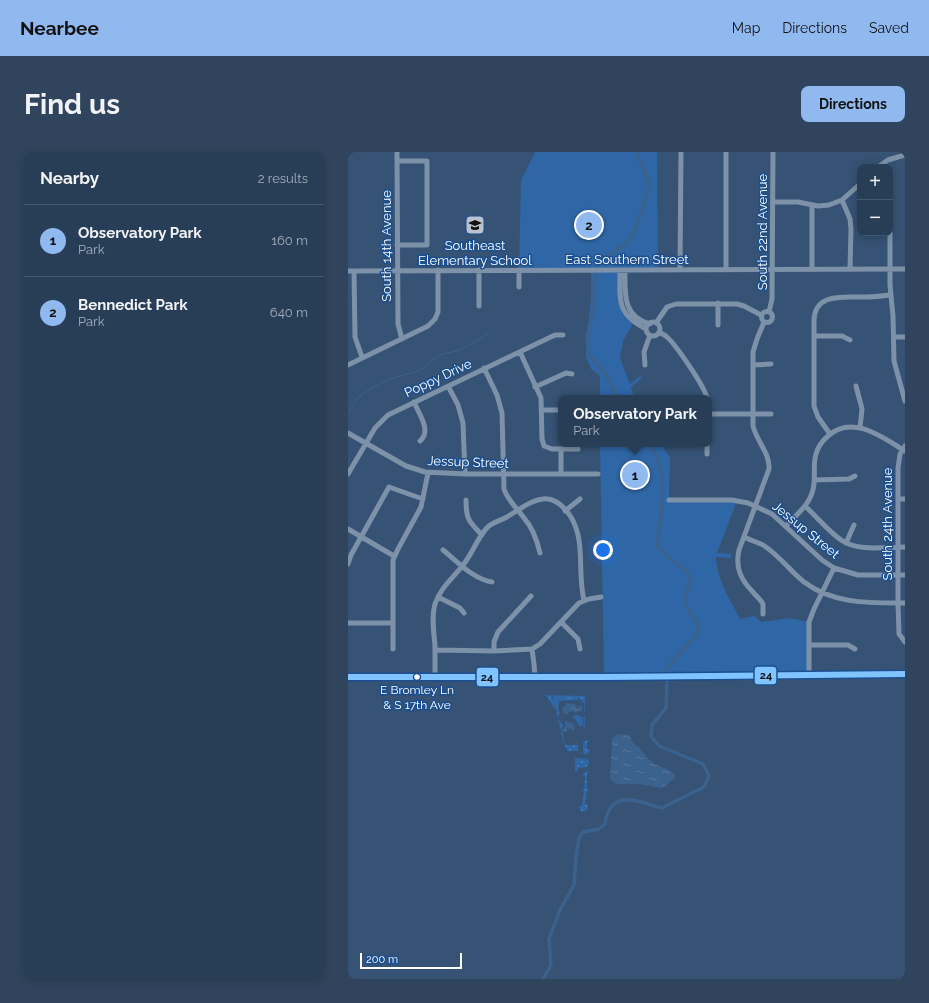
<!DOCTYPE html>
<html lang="en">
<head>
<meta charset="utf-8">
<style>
  body { margin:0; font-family:Raleway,sans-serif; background:#30455d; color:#f1f3f6 }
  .controls { position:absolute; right:12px; top:12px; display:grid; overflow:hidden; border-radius:8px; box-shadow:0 2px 10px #0003 }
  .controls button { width:36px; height:36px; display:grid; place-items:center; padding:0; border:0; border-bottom:1px solid #44576d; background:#283e57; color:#f1f3f6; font:20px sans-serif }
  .scale { position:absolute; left:12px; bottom:10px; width:102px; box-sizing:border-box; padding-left:4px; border:2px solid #fff; border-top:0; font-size:11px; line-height:14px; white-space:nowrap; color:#fff; -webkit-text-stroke:3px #1b4f8f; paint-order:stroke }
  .you { position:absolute; left:255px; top:398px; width:14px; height:14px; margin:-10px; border:3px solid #fff; border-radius:50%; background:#1a73e8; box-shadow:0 0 0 6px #1a73e833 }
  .badge { display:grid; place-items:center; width:26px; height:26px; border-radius:50%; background:#90b9f0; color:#111; font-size:13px; font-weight:700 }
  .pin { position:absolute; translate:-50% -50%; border:2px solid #fff; box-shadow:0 1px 4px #0006 }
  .popup { position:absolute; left:210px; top:243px; width:154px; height:52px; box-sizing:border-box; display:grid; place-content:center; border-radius:8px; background:#283e57; filter:drop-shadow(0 1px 3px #0005); font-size:13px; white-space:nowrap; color:#a5aeba }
  .popup b { font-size:15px; color:#f1f3f6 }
  .popup::after { content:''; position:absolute; left:50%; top:100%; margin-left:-8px; border:8px solid transparent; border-top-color:#283e57 }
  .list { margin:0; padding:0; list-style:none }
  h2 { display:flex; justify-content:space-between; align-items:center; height:52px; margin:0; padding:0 16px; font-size:17px }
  h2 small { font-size:13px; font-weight:400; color:#a5aeba }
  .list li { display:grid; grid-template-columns:26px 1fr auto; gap:12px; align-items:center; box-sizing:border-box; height:72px; padding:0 16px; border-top:1px solid #44576d }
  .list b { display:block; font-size:15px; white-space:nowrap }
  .list p { margin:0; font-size:13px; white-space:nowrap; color:#a5aeba }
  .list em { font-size:13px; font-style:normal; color:#a5aeba }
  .map { position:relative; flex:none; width:557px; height:827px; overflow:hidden; border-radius:8px }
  header { display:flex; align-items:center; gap:24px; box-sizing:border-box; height:56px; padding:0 20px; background:#90b9f0; color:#111 }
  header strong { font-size:19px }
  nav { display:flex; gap:22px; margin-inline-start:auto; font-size:14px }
  .intro { display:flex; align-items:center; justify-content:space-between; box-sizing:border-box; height:96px; padding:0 24px }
  h1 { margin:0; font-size:28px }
  .button { padding:10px 18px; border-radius:8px; background:#90b9f0; color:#111; font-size:14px; font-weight:700 }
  main { display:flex; gap:24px; padding:0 24px }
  aside { flex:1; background:#283e57; border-radius:8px; box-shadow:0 2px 10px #0003 }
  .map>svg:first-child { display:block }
  .grass { fill:url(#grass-tufts) }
  .park { fill:#2f66a5 }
  .garden { fill:url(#garden-dots) }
  .water { fill:url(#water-ripples) }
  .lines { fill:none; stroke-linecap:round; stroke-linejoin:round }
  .stream { stroke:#3b618d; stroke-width:1 }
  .canal { stroke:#3b618d; stroke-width:3.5 }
  .minor { stroke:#7d92a8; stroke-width:5 }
  .major { stroke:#7d8ea7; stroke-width:6 }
  .bus-1-casing { stroke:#1b4f8f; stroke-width:9 }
  .bus-1 { stroke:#80c4ff; stroke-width:6 }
  .bus-dot { fill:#fff; stroke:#1b4f8f; stroke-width:1.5 }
  .labels { text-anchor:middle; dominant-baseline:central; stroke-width:3; stroke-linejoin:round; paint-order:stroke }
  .bus-label { font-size:12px; fill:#fff; stroke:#1b4f8f }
  .street-label { font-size:13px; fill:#fff; stroke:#1b4f8f }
  .poi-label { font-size:13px; fill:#fff; stroke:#1b4f8f }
  .line-badge { stroke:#1b4f8f; stroke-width:1.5 }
  .pale-badge-label { font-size:11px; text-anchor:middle; font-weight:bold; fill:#111 }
</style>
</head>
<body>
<header>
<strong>Nearbee</strong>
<nav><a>Map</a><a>Directions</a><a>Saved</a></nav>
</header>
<div class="intro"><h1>Find us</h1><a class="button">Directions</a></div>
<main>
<aside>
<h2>Nearby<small>2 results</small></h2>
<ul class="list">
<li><span class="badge">1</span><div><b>Observatory Park</b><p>Park</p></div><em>160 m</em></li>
<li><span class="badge">2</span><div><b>Bennedict Park</b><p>Park</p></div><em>640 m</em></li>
</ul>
</aside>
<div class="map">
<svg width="557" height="827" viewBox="0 0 557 827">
  <defs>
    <pattern id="grass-tufts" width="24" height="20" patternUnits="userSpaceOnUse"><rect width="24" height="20" fill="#2f66a5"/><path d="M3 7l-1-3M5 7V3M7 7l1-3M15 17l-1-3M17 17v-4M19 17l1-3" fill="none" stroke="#4e7db2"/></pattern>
    <pattern id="garden-dots" width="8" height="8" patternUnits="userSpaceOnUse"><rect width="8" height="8" fill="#2f66a5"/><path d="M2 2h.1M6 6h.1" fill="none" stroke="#4e7db2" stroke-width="1.8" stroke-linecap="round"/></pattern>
    <pattern id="water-ripples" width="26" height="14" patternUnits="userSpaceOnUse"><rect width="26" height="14" fill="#3b618d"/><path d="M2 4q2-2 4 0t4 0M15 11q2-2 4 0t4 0" fill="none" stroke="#58799e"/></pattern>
  </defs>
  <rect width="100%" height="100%" fill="#365274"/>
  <path class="grass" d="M 211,544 L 229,545 L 231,548 L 211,549 L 210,557 L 212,561 L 210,563 L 210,559 L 208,553 L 206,553 L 203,547 L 205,547 L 205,545 Z
    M 227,563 L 231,563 L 235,567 L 235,571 L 233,574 L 231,574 L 229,570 L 226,566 L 225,564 Z"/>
  <path class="park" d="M 187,0 L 309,0 L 310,118 L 272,118 L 274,153 L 286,170 L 275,189 L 272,206 L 282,232 L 292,224 L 294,226 L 283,235 L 286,246 L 252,246 L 252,224 L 243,217 L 238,205 L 238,186 L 243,149 L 243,118 L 171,118 L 173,28 Z
    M 252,292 L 313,292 L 322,306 L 321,348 L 389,349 L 369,401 L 383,402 L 383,406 L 368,405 C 369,428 382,447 392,467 L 407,464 L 413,470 L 442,466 L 461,470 L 461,522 L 256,525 Z"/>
  <path class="garden" d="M 197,543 L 237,544 L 237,579 L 237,576 L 235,574 L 236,569 L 235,565 L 237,565 L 236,551 L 229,545 L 203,545 L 206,553 L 209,554 L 211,569 L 215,572 C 212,579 216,585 217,593 L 229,593 L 230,587 L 230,599 L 219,599 L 217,593 L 216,593 L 208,558 Z
    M 238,588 L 241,589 L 241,590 L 239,590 L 239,597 L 241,597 L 242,599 L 239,602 L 237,603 L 235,601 L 235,591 Z
    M 227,606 L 239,607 L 241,609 L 241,612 L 239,615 L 230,616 L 230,619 L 227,620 Z
    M 242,619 L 239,621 L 239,637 L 242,638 L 239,639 L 237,652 L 240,653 L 240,657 L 238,659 L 234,660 L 231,656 L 231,654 L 234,654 L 236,639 L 233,638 L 236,637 L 237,624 L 234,623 L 237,620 Z"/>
  <path class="water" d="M 218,551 L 227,552 L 230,558 L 231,554 L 234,554 L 234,560 L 231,559 L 227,561 L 224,558 L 224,560 L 221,559 L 220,562 L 216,562 L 214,559 L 215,555 L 218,554 Z
    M 219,569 L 226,572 L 227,575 L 226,579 L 222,576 L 219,577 L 219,580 L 215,579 L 215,576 L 218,573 L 216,570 Z
    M 269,582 L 281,583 C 284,587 285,594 291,595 C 296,601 300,608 307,612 C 314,616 322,617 327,623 L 326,627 L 315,636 L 311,636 L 292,632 L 268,632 L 262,627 L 264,587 Z"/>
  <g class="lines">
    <path class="stream" d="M 0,261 L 8,248 L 13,243 L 26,235 L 42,227 L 70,219 L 77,215 L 88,205 L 94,202 L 109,199 L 118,195 L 141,181"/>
    <path class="canal" d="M 249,113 C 257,102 270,100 279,91 C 289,79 297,48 302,32 L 293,12 L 289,0
      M 248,122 L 245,132 L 246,155 L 239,185 L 241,202 L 257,221 L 270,246
      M 300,292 C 303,296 307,300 309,305 C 319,334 313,364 309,393 L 317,402 L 339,420 L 343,429 C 332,452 339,454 351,474 L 347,485 L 324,510 L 319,517
      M 195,827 L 203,813 L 201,787 L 212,758 L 226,733 L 228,706 L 231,686 L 235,680 L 251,677 L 257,672 C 262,636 289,649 314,656 L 356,635 L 361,624 L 355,612 L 311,594 L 303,584 L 304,573 L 318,556 L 319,529"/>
    <path class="minor" d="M 49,0 L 50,172 L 54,187
      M 378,0 L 378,118
      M 530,15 L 540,8 L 557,3
      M 494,48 L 502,67 L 503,77 L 502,117
      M 425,50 L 450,50 L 470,54 L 481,53 L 494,48 L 512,32
      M 542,81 L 542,133 L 545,164 L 546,209 L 557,249
      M 49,93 L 79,93 L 79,9 L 49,9
      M 464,117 L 464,53
      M 272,118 C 272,148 268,162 298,177
      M 277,118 C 277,140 274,165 302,172
      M 332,118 L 333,0
      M 0,119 L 557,117
      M 6,119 L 7,185 L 14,205
      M 171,135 L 171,118
      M 370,151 L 370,173
      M 131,154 L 131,118
      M413.5 165a5.5 5.5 0 1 1 11 0a5.5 5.5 0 1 1-11 0Z
      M 421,160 L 424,147 L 425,0
      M298 177a7 7 0 1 1 14 0a7 7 0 1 1-14 0Z
      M 308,171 L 319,155 L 328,152 L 389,152 L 396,154 L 413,163
      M 311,180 C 314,182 317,183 319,185 C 328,193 357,235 359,246
      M 466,184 L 494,184 L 502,188
      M 546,185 L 557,185
      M 172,200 L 193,246 L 194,287 L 196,294 L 204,297 L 230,297
      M 0,213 L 80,174 L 87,167 L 90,160 L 90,118
      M 297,213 L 296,200 L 302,183
      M 405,213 L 423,212
      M 136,216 L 149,243 L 154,261 L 156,337 C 160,349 169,356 176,366 C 185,376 189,388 192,401
      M 100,234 L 110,253 L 115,271 L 117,322
      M 508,234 L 514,257 L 512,276
      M 187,235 L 218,221 L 224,222
      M 66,250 C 71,262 84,279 72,289
      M 194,258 L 213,258
      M 361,262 L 423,262
      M 0,281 L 58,314 L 77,320 L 117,322 L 250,322
      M 482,282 L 470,265 L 466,254 L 466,168 C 467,140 497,146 517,145 C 525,145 534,144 542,143
      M 359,302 L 359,292
      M 0,322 L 27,276 L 40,263 L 207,183 L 215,183
      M 213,322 L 213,297
      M 466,328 L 501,327 L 507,324
      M 550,347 L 557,347
      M 118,348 C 118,368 121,369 134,383
      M 321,348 L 384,348 L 400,351 L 424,362 L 474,408 L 486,416 L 510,423 L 557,423
      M 457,354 C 469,365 480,379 493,388 C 511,400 536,395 557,395
      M 217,359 L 232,347
      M 438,374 C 447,364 460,354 464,341 C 469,328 464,314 468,302 C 470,295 474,289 480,284 C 504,262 534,285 557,299
      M 0,377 L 46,404
      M 396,385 C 402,388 409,390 415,393 C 431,403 442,419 456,430 C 484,451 517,451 550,451 L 550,316 L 552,302 L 557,294
      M 498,391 L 506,373
      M 95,398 C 110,410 125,427 144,430
      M 0,412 L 3,403 L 41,335 L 75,347
      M 90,445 L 112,456 L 116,461
      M 557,451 L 550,451 L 551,482 L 557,490
      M 415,462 C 415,459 415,455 415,452 C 413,448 408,444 405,440 C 393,428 387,416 391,398 L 421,317 C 422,301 409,290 405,274 L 405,200 L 409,187 L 416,170
      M 213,470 L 230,487 L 232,497
      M 0,471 L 45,471
      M 461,493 L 500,493 L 507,497
      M 45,497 L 45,408 L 50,397 L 73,355 L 80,321
      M 184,497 L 186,512 L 187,525
      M 87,498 L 146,499 L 184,497 L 192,492 L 231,451 L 241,447 L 253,445
      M 146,499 L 146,490 L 150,480 L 183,444
      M 461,522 L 461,470 L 466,457 L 486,416
      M 87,525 C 87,514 87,504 87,494 C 86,480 83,466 87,452 C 92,436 106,425 115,413 C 124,402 129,387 138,377 C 143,370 152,369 159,365 C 183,350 202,333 223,365 C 238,390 229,421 236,448"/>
    <path class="major" d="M 0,525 L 256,525 L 557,522"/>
    <defs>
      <path id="bus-1" d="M 0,525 L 256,525 L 557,522"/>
    </defs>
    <use href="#bus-1" class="bus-1-casing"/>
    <use href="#bus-1" class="bus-1"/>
  </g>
  <defs>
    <symbol id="school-square" viewBox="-11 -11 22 22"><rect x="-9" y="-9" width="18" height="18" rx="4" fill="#b9c2ce" stroke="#1b4f8f"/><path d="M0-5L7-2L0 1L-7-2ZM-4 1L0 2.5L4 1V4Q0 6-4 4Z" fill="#111"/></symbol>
  </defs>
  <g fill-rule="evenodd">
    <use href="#school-square" x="116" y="62" width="22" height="22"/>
  </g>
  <circle class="bus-dot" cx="69" cy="525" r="3.5"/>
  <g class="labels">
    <g class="bus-label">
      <text x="69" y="538">E Bromley Ln<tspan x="69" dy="15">&amp; S 17th Ave</tspan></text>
    </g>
    <g class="street-label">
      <text transform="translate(414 80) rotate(-90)">South 22nd Avenue</text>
      <text transform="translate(38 94) rotate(-90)">South 14th Avenue</text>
      <text x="279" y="107">East Southern Street</text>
      <text transform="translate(90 226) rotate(-25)">Poppy Drive</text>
      <text transform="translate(120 310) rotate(2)">Jessup Street</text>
      <text transform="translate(539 372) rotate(-90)">South 24th Avenue</text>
      <text transform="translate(458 378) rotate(39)">Jessup Street</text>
    </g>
    <g class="poi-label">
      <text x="127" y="93">Southeast<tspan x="127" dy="15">Elementary School</tspan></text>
    </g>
  </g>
  <g class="line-badge">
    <rect x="406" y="514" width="23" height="19" rx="4" fill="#80c4ff"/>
    <rect x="128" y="515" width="23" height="20" rx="4" fill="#80c4ff"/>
  </g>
  <g class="pale-badge-label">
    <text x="418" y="527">24</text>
    <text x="139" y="529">24</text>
  </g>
</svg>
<div class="controls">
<button>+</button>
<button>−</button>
</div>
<div class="scale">200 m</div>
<div class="you"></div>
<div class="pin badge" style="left:287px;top:323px">1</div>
<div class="popup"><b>Observatory Park</b>Park</div>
<div class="pin badge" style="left:241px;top:73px">2</div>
</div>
</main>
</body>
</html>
